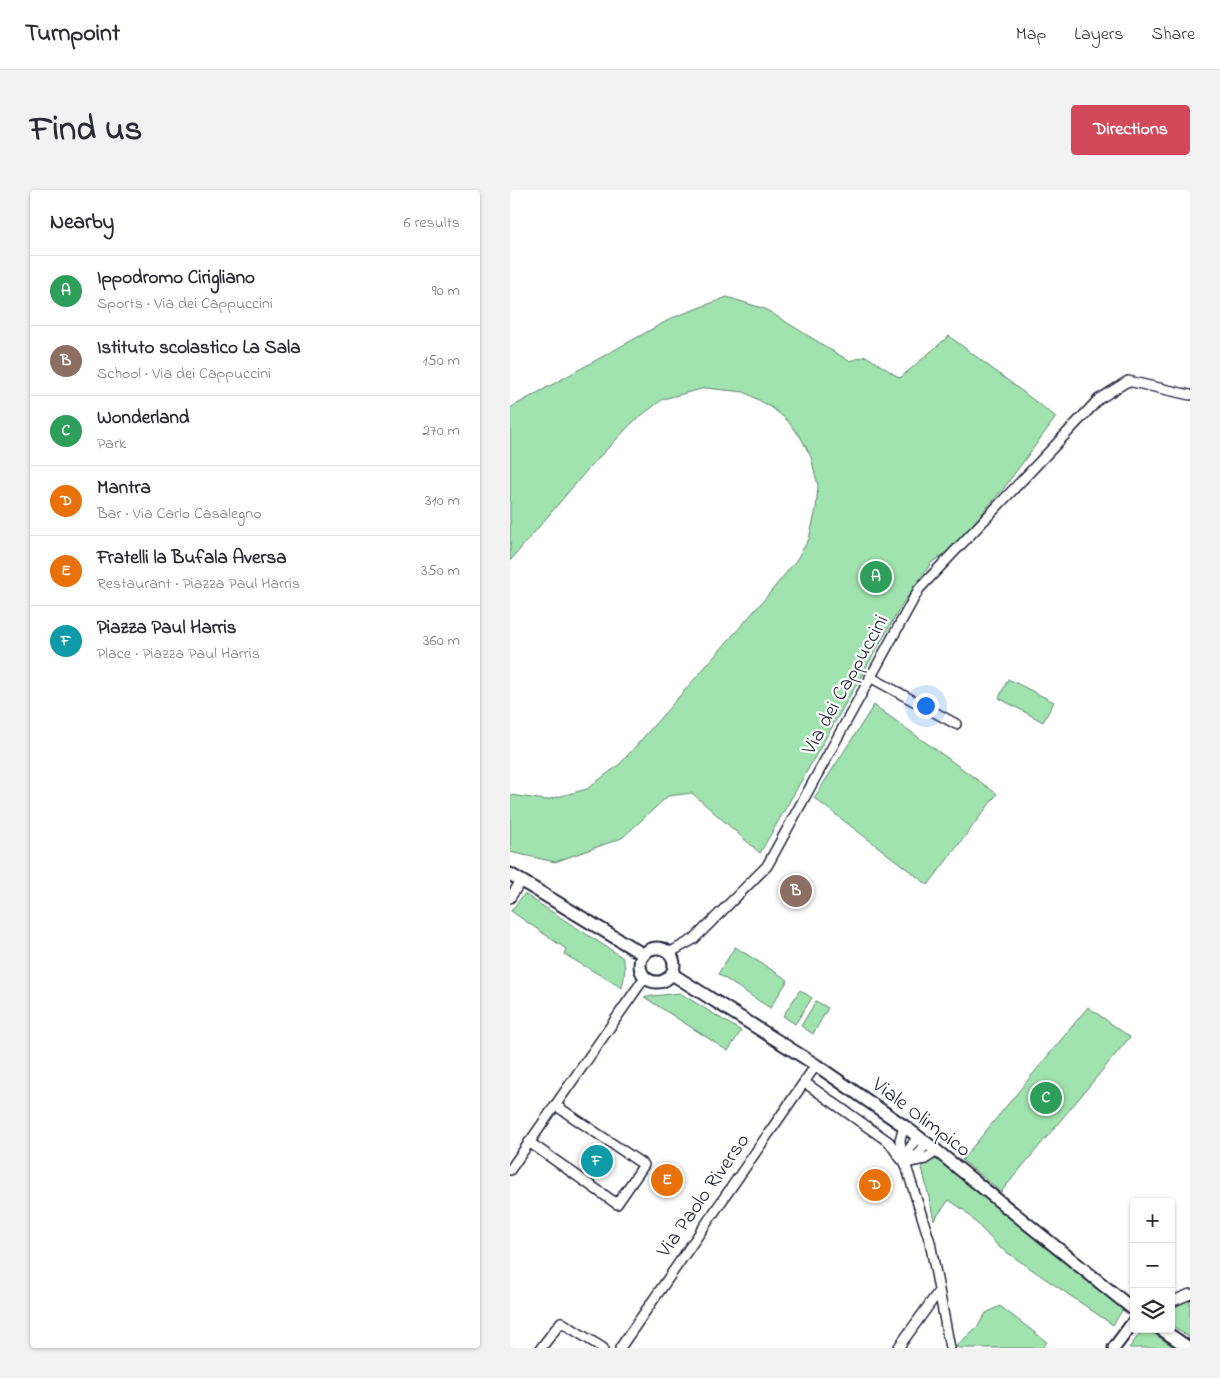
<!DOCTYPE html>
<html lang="en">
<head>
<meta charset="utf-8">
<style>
  body { margin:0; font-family:"Indie Flower",sans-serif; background:#f2f2f3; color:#2b2b33 }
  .controls { position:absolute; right:15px; bottom:15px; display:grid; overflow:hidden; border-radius:5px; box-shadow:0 1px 4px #0004 }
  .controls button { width:45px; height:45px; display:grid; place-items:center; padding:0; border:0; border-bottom:1px solid #e1e1e2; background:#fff; color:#2b2b33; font:25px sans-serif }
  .you { position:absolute; left:415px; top:515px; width:18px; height:18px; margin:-12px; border:4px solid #fff; border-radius:50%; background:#1a73e8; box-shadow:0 0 0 8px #1a73e833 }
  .badge { display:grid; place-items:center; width:32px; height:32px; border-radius:50%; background:#d1495b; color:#fff; font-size:16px; font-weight:700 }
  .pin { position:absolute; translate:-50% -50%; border:2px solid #fff; box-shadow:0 1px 5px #0006 }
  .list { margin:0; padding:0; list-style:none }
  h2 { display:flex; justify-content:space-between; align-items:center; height:65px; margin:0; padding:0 20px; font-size:21px }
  h2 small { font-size:16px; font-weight:400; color:#7c7c81 }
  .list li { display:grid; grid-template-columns:32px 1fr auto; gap:15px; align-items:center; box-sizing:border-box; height:70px; padding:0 20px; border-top:1px solid #e1e1e2 }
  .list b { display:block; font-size:19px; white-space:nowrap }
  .list p { margin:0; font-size:16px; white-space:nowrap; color:#7c7c81 }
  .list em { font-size:16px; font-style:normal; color:#7c7c81 }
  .icon { flex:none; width:28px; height:28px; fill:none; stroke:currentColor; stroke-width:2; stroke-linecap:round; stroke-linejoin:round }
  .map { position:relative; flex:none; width:680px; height:1158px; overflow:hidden; border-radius:5px }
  header { display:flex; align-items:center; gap:30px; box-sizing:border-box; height:70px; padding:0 25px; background:#fff; border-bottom:1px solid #e1e1e2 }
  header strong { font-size:24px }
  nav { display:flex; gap:28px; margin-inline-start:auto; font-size:18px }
  .intro { display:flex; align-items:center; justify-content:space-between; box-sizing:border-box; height:120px; padding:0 30px }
  h1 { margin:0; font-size:35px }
  .button { padding:12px 22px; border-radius:5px; background:#d1495b; color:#fff; font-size:18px; font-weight:700 }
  main { display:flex; gap:30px; padding:0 30px }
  aside { flex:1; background:#fff; border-radius:5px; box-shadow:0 1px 4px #0004 }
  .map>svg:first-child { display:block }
  .green { fill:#a0e3ae; stroke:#618274 }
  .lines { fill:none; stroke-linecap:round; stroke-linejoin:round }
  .street-casing { stroke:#22223b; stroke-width:12 }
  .secondary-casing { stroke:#22223b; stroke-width:15 }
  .street { stroke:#fff; stroke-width:9 }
  .secondary { stroke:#fff; stroke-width:11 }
  .labels { text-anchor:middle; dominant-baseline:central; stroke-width:4.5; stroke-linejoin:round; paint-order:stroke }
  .street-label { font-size:21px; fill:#22223b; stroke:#fff }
</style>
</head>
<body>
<header>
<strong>Turnpoint</strong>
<nav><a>Map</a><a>Layers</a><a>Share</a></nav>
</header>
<div class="intro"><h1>Find us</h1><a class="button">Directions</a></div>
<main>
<aside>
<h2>Nearby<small>6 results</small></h2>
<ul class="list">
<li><span class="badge" style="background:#2e9e5b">A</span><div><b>Ippodromo Cirigliano</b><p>Sports · Via dei Cappuccini</p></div><em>90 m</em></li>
<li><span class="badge" style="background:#8d6e63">B</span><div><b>Istituto scolastico La Sala</b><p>School · Via dei Cappuccini</p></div><em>150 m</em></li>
<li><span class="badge" style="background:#2e9e5b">C</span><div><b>Wonderland</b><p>Park</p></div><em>270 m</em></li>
<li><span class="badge" style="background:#e8710a">D</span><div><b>Mantra</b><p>Bar · Via Carlo Casalegno</p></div><em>310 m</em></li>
<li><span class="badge" style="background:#e8710a">E</span><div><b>Fratelli la Bufala Aversa</b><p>Restaurant · Piazza Paul Harris</p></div><em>350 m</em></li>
<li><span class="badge" style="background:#0f9aa8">F</span><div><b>Piazza Paul Harris</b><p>Place · Piazza Paul Harris</p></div><em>360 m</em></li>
</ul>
</aside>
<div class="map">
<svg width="680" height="1158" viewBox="0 0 680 1158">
  <rect width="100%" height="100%" fill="#fff"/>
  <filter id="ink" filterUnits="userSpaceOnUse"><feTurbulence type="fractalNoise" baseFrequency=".02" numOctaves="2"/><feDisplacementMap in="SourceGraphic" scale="10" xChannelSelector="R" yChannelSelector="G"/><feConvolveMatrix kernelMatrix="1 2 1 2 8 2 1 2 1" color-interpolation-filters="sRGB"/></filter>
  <g filter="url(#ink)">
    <path class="green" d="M 217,107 L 255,119 L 339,171 L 356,166 L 390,188 L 439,146 L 546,227 L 494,298 L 440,361 L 422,372 L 393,413 L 250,663 L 182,603 L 158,606 L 112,648 L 45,672 L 0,662 L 0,605 L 36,610 L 77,599 L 110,574 L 253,411 L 285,372 L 299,349 L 306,319 L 308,296 L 301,267 L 291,248 L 277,230 L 261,217 L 234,202 L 195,198 L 153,209 L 123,232 L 78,279 L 0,371 L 0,218 L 162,128 Z
      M 498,489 L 544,512 L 533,532 L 489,508 Z
      M 364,515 L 487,604 L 418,695 L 304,608 Z
      M 14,704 L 112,767 C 117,777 114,787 112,798 L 54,764 L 56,759 L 1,721 Z
      M 225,757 L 278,790 L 260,818 L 208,784 Z
      M 290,800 L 302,808 L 285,834 L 273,826 Z
      M 170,803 L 231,841 L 218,861 L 134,807 Z
      M 306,811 L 318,818 L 303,844 L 291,836 Z
      M 578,817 L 620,847 L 491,1002 L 452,970 Z
      M 427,969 L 613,1119 L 603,1135 L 489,1057 L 455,1021 L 439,1010 L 424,1030 L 412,977 L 418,971 Z
      M 680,1110 L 680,1148 L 661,1135 L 661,1118 Z
      M 490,1116 L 537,1152 L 533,1158 L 451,1158 L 445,1157 L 468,1136 L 476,1123 Z
      M 633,1139 L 637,1139 L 665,1158 L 619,1158 Z"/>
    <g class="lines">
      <defs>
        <path id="street" d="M 360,487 L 446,534
          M 0,708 L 11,691
          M 159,763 L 184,749 L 257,676 L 409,399 L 589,209 L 618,191 L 680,205
          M 294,892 L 379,952 L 391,969
          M 394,936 L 390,950 L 391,960 L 420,1052 L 440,1158
          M 19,952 L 107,1014 L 134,975 L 45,915
          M 397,971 L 409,964 L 416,953
          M 395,973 L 415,969 L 427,961
          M 395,973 L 400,958 L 408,946
          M 0,980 L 135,787
          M 661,1112 L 680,1104
          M 31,1158 L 51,1132 L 93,1158
          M 110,1158 L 306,875
          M 388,1158 L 429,1101"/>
        <path id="secondary" d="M 0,684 L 134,765
          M130 775a17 17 0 1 1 34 0a17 17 0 1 1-34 0Z
          M 162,784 L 306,875 L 394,936 L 427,961 L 624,1120
          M 651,1139 L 679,1158
          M 604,1158 L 624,1131"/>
      </defs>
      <use href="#street" class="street-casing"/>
      <use href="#secondary" class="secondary-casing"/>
      <use href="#street" class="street"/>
      <use href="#secondary" class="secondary"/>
    </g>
  </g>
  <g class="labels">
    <g class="street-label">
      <text transform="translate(336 495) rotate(-61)">Via dei Cappuccini</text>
      <text transform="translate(411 928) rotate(37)">Viale Olimpico</text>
      <text transform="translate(194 1006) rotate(-55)">Via Paolo Riverso</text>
    </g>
  </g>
</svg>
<div class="controls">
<button>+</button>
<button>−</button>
<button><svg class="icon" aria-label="layers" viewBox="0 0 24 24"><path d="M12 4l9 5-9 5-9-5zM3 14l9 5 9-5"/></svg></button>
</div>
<div class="you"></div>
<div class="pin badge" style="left:366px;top:387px;background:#2e9e5b">A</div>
<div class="pin badge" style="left:286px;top:701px;background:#8d6e63">B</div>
<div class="pin badge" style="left:536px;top:908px;background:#2e9e5b">C</div>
<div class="pin badge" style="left:365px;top:995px;background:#e8710a">D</div>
<div class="pin badge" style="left:157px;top:990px;background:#e8710a">E</div>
<div class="pin badge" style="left:87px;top:971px;background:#0f9aa8">F</div>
</div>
</main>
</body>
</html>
